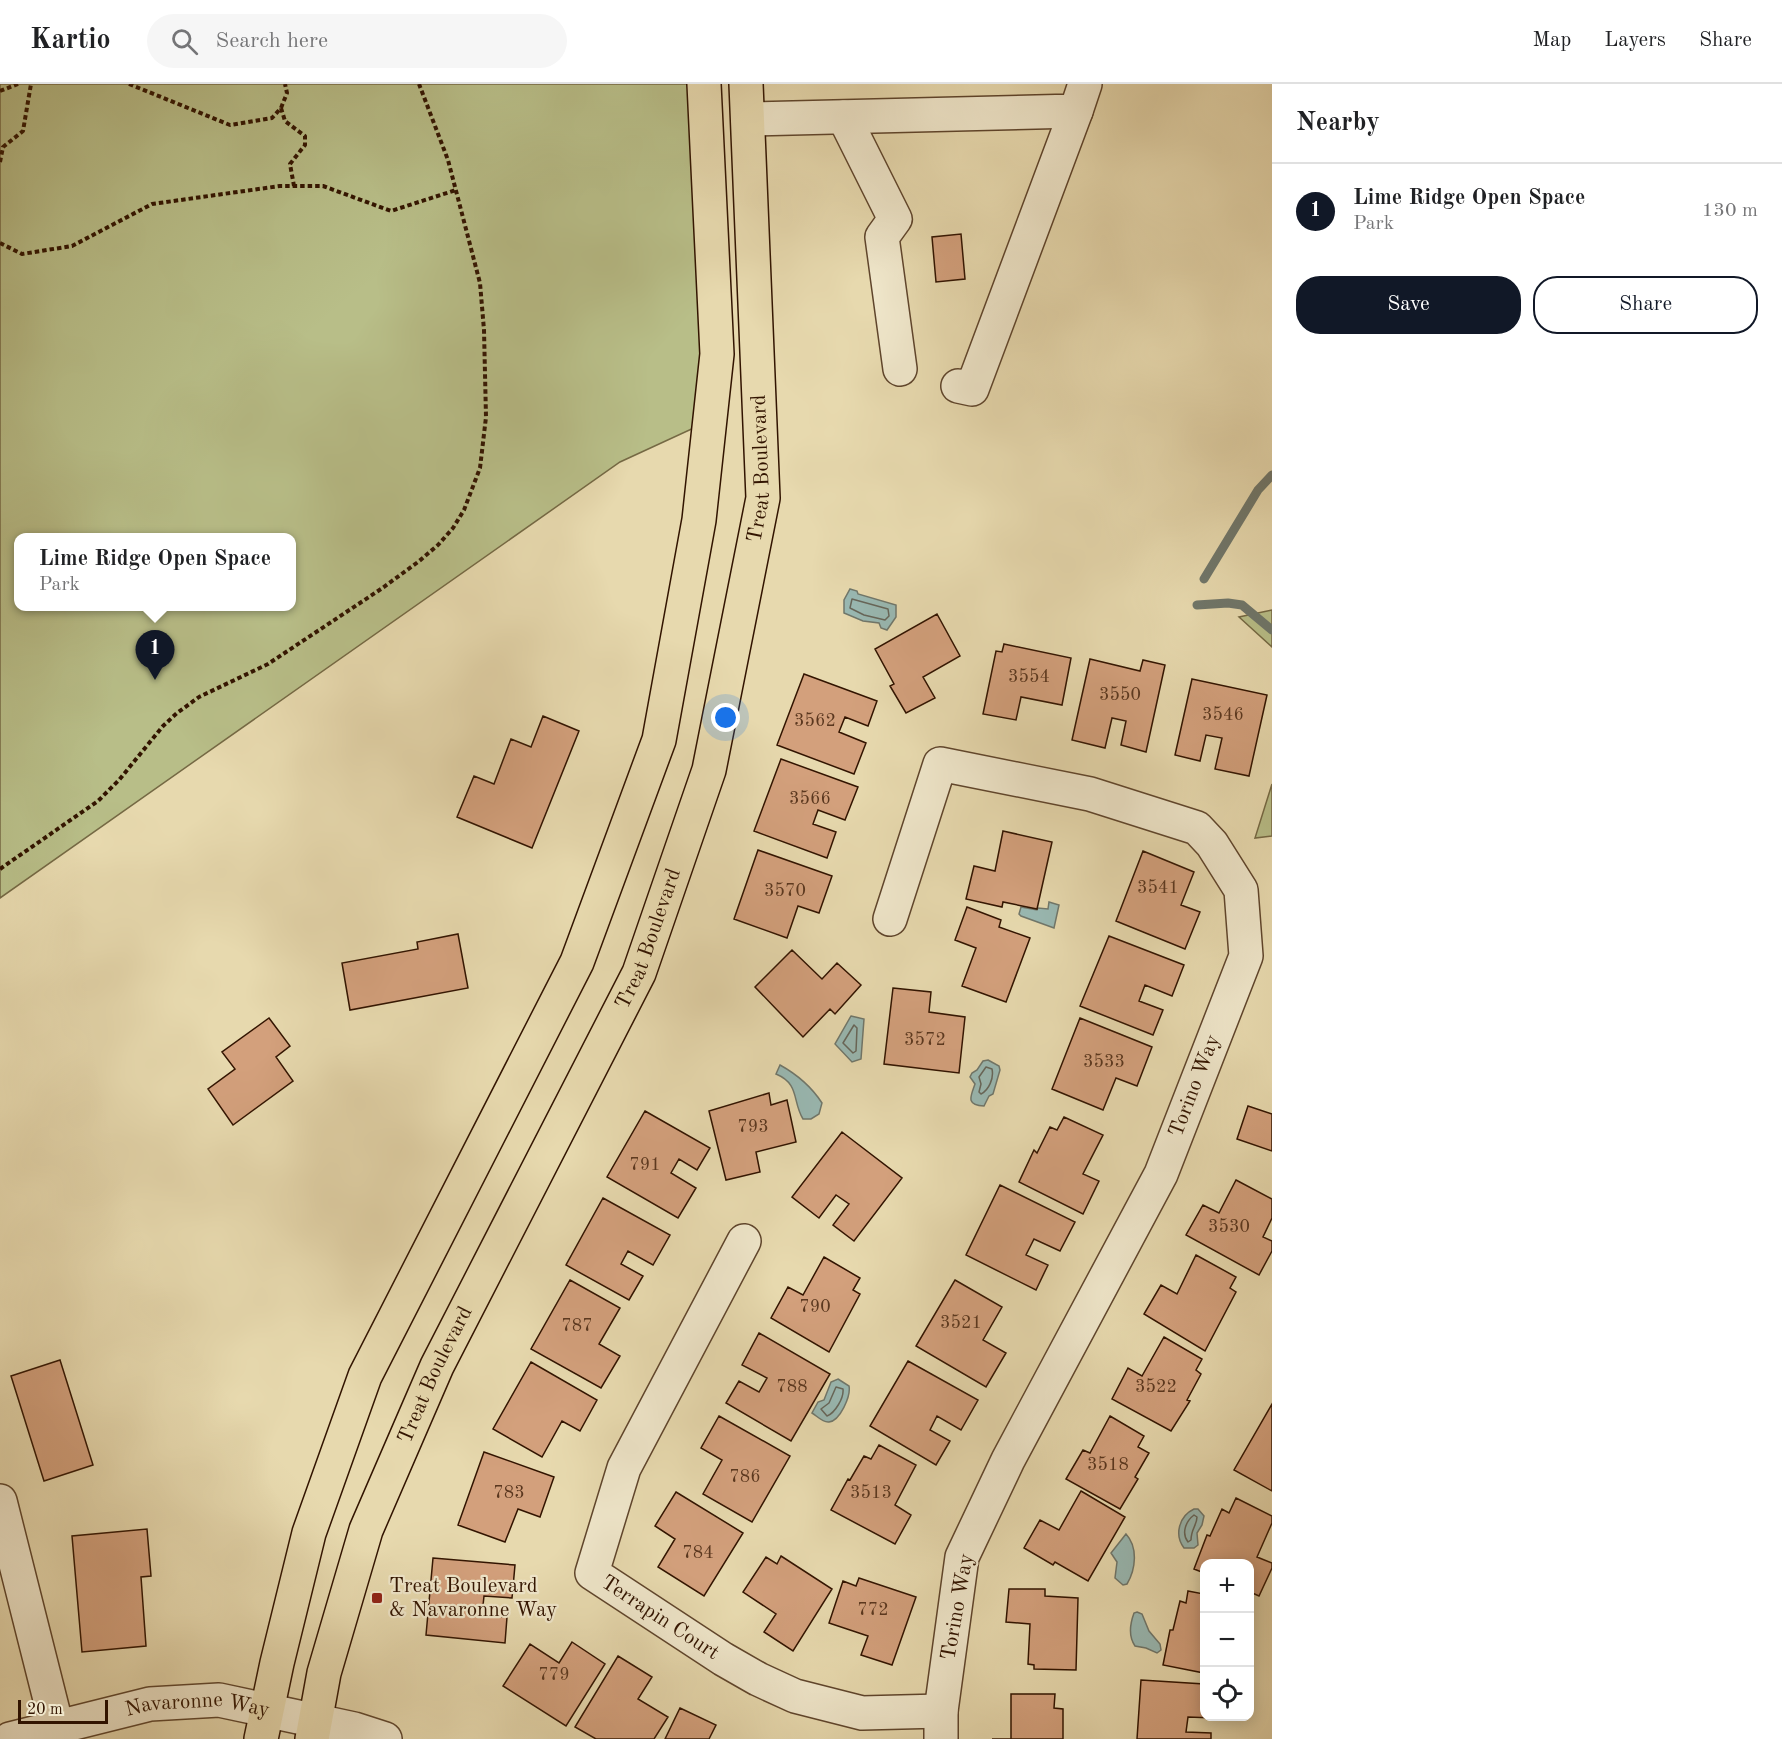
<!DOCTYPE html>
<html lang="en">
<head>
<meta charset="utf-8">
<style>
  body { margin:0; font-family:"Old Standard TT",serif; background:#f6f6f6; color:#202124 }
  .controls { position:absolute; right:18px; bottom:18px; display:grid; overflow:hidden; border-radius:12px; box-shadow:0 3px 15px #0003 }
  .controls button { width:54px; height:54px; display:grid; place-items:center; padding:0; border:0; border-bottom:2px solid #e0e0e0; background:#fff; color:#202124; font:30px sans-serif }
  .scale { position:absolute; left:18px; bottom:15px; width:90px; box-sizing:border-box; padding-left:6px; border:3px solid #321400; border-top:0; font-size:16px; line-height:21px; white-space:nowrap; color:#321400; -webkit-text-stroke:4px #efe6ca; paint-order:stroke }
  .you { position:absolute; left:726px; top:634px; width:21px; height:21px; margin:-15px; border:4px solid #fff; border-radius:50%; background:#1a73e8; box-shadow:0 0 0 9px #1a73e833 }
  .badge { display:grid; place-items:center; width:39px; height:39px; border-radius:50%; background:#111827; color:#fff; font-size:20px; font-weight:700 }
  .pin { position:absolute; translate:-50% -50px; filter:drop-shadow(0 2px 3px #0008) }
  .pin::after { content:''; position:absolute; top:32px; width:21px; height:18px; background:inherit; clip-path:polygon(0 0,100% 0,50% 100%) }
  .popup { position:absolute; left:14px; top:449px; width:282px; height:78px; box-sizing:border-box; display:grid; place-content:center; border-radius:12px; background:#fff; filter:drop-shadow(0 2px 4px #0005); font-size:20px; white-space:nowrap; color:#757577 }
  .popup b { font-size:22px; color:#202124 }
  .popup::after { content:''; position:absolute; left:50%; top:100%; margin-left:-12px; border:12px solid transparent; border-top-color:#fff }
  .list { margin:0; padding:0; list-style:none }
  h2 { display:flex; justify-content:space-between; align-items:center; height:78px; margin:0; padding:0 24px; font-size:26px }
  h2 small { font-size:20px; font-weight:400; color:#757577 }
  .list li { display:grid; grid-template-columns:39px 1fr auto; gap:18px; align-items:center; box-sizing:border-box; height:96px; padding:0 24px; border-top:2px solid #e0e0e0 }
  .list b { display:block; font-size:22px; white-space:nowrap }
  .list p { margin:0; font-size:20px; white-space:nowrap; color:#757577 }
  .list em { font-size:20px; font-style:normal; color:#757577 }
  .actions { display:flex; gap:12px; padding:18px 24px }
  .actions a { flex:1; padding:14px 0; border:2px solid #111827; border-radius:24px; text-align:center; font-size:21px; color:#111827 }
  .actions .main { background:#111827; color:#fff }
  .icon { flex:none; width:33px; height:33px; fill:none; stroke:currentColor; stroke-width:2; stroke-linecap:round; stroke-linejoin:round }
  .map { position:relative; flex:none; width:1272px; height:1655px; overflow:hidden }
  header { display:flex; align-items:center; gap:36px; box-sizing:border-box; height:84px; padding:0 30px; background:#fff; border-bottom:2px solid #e0e0e0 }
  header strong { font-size:28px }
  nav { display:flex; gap:33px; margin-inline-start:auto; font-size:21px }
  .search { width:420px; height:54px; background:#f6f6f6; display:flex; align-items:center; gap:15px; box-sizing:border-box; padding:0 21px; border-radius:33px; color:#757577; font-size:22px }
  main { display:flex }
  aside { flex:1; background:#fff }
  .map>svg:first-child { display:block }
  .green { fill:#b8be88; stroke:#756944; stroke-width:1.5; fill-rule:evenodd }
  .water { fill:#99b9b3; stroke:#70776b; stroke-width:1.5 }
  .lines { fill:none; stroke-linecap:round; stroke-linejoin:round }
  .shore { stroke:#66665a; stroke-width:1.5 }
  .stream { stroke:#70776b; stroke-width:9 }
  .building { fill:#d3a07c; stroke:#321400; stroke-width:1.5 }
  .minor-casing { stroke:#5f452c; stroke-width:36 }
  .major-casing { stroke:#321400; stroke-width:36 }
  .path { stroke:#321400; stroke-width:4; stroke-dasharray:4.5 3; stroke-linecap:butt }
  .minor { stroke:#efe6ca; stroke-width:33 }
  .major { stroke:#e7d9ae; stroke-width:33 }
  .poi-dot { fill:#8f2418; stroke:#efe6ca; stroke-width:2 }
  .labels { text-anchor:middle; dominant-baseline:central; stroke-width:4.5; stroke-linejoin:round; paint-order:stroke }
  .number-label { font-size:18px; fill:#5a371f }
  .street-label { font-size:21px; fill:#321400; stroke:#efe6ca }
  .poi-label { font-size:21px; fill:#321400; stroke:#efe6ca; text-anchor:start }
</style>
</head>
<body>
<header>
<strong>Kartio</strong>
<div class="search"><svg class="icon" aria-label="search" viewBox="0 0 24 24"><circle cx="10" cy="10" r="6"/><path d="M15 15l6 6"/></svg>Search here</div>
<nav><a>Map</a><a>Layers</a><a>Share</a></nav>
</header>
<main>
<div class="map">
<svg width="1272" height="1655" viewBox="0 0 1272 1655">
  <rect width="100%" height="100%" fill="#e7d9ae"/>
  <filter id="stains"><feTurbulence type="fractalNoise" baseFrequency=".00333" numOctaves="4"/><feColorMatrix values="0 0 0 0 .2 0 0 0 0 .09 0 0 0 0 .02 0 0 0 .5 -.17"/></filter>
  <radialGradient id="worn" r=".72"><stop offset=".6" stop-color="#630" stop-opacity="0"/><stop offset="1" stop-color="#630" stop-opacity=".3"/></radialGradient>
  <path class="green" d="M 0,0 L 704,0 L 709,337 L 620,378 L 0,814 ZM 18,454 L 292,454 L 292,522 L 18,522 Z
    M 1272,526 L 1272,563 L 1239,533 Z
    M 1272,700 L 1272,752 L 1255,754 Z"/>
  <path class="water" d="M 850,505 L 857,507 L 858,510 L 896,521 L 896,533 L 887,546 L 881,544 L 879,539 L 863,537 L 844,529 L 844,516 Z
    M 1049,818 L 1059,821 L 1054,844 L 1021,832 L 1019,830 L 1021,823 L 1037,826 L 1038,824 L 1048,825 Z
    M 851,932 L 864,935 L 861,975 L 852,978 L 835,960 Z
    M 988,976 L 999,982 L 1000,986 L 993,1010 L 989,1012 L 984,1022 C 965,1021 971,1012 975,1000 L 970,993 L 972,989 L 977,986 L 983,977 Z
    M 780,981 C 798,991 811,1002 822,1019 L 819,1030 L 811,1035 L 803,1035 C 792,1017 800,1000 776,990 Z
    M 838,1295 L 849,1302 C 851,1312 840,1337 829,1338 C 823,1339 817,1332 812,1329 L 818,1318 L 824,1316 L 831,1298 Z
    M 1194,1425 L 1198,1425 L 1204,1432 L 1202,1441 L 1197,1449 L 1198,1461 L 1194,1464 L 1184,1464 C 1174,1451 1179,1432 1194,1425 Z
    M 1126,1450 C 1138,1463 1136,1485 1127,1500 L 1123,1501 L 1115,1494 L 1117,1478 L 1111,1469 Z
    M 1137,1528 L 1142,1530 L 1149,1547 L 1160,1560 L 1161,1566 L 1157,1569 L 1146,1564 L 1135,1562 C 1128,1552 1130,1540 1134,1529 Z"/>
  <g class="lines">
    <path class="shore" d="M 852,515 L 888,525 L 889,532 L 885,536 L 864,531 L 850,524 Z
      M 854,941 L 857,944 L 856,967 L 853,969 L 843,959 Z
      M 986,983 L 992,985 C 994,994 989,1006 981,1010 L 979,1008 L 981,1000 L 979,993 Z
      M 836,1303 L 843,1305 C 844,1314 835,1329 827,1332 L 821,1325 L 829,1319 Z
      M 1194,1431 L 1197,1433 C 1197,1441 1191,1445 1191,1456 L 1188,1458 C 1181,1449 1186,1437 1194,1431 Z"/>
    <path class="stream" d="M 1204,495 L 1258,406 L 1272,391
      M 1197,521 L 1228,519 L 1242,521 L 1272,546"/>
  </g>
  <path class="building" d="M 961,150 L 965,195 L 936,198 L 932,153 Z
    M 937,530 L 960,572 L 923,593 L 935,614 L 906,629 L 890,602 L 894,600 L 875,565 Z
    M 1004,560 L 1071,574 L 1062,621 L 1021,613 L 1016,636 L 983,630 L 996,567 L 1002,568 Z
    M 1090,575 L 1140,587 L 1143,576 L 1165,581 L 1146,668 L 1121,661 L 1126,637 L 1112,634 L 1105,664 L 1072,656 Z
    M 804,590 L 877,617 L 868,642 L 845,633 L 839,648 L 866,659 L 854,690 L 777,661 Z
    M 1192,595 L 1267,611 L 1249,692 L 1215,685 L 1222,654 L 1206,651 L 1200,677 L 1175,671 Z
    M 543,632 L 579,647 L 532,764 L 457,733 L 474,692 L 494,700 L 511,655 L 531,663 Z
    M 781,675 L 858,703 L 845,736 L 818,726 L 813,740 L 836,748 L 827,774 L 754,747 Z
    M 1003,747 L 1052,758 L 1037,825 L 1003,818 L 1002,823 L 966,815 L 974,782 L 995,787 Z
    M 758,766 L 832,792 L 819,829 L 798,822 L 787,854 L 734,835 Z
    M 1143,767 L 1194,788 L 1181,821 L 1200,828 L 1185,865 L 1116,837 Z
    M 967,823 L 1001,836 L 999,843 L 1030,854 L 1006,918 L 962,902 L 976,864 L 955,856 Z
    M 458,850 L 468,904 L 350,926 L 342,879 L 418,865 L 417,858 Z
    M 1109,852 L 1184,881 L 1172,912 L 1145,901 L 1139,917 L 1163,926 L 1153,951 L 1080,922 Z
    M 792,866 L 822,895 L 837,879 L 861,901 L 835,930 L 830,925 L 803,953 L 755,903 Z
    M 893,904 L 931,908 L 929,928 L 965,933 L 959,989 L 884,980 Z
    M 269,934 L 290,962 L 276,973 L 293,997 L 233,1041 L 208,1005 L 235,985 L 222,968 Z
    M 1080,934 L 1152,963 L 1137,1002 L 1116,994 L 1103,1026 L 1052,1005 Z
    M 769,1009 L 771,1021 L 787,1016 L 796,1058 L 756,1068 L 760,1088 L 726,1096 L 709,1027 Z
    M 1248,1022 L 1272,1030 L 1272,1067 L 1237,1055 Z
    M 645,1027 L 710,1064 L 697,1086 L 679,1075 L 671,1089 L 696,1104 L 678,1134 L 607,1093 Z
    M 1064,1033 L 1103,1051 L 1083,1090 L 1099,1097 L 1083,1130 L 1019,1098 L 1034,1066 L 1037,1069 L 1050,1043 L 1057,1046 Z
    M 842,1048 L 902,1094 L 854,1157 L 833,1141 L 849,1120 L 836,1111 L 819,1134 L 792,1113 Z
    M 1236,1096 L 1272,1115 L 1272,1134 L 1263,1153 L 1272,1157 L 1272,1167 L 1259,1191 L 1186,1151 L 1203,1121 L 1219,1129 Z
    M 1000,1101 L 1075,1138 L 1060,1167 L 1034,1155 L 1026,1171 L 1048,1181 L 1036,1206 L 966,1171 Z
    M 603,1114 L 670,1151 L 653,1181 L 628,1167 L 621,1180 L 643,1192 L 629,1216 L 566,1181 Z
    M 1196,1171 L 1236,1193 L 1230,1204 L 1236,1208 L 1205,1267 L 1144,1230 L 1161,1201 L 1177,1210 Z
    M 824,1173 L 860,1194 L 853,1206 L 860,1210 L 829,1268 L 771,1234 L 788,1203 L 803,1211 Z
    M 570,1196 L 620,1224 L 599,1260 L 620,1272 L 601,1304 L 531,1265 Z
    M 955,1196 L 1002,1223 L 983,1256 L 1006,1269 L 986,1303 L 916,1262 Z
    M 759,1249 L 830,1290 L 791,1357 L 726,1319 L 739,1297 L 759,1308 L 767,1294 L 742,1281 Z
    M 1164,1253 L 1202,1275 L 1196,1286 L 1201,1290 L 1187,1316 L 1190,1317 L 1171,1347 L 1112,1315 L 1128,1284 L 1142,1292 Z
    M 60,1276 L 93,1381 L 44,1397 L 11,1292 Z
    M 908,1277 L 978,1316 L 961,1346 L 937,1332 L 930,1346 L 950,1357 L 936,1381 L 870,1342 Z
    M 531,1278 L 597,1316 L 580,1347 L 562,1337 L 542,1373 L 493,1345 Z
    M 1272,1320 L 1272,1407 L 1234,1386 Z
    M 719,1332 L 790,1372 L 752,1438 L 703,1410 L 722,1376 L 701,1364 Z
    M 1110,1332 L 1144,1352 L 1138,1363 L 1149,1369 L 1135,1393 L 1138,1395 L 1120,1425 L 1066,1395 L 1083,1366 L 1090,1369 Z
    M 879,1361 L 916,1381 L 895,1421 L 911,1431 L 895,1460 L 831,1426 L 848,1395 L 850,1396 L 864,1372 L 871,1375 Z
    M 484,1368 L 554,1393 L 540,1433 L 518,1425 L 505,1458 L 458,1441 Z
    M 1081,1407 L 1125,1433 L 1088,1497 L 1055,1478 L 1053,1481 L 1024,1464 L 1040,1436 L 1059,1446 Z
    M 676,1408 L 743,1449 L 704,1512 L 658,1483 L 675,1455 L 655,1442 Z
    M 1236,1414 L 1272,1432 L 1272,1439 L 1257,1473 L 1272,1479 L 1272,1484 L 1259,1512 L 1250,1508 L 1250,1480 L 1204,1480 L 1204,1489 L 1194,1485 L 1207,1451 L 1210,1452 L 1222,1425 L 1229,1429 Z
    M 147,1445 L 151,1492 L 141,1493 L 146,1562 L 82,1568 L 72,1452 Z
    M 781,1472 L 832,1505 L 793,1567 L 764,1548 L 776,1530 L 743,1508 L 766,1473 L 777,1480 Z
    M 433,1474 L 515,1481 L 512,1514 L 484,1512 L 482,1531 L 507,1533 L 505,1559 L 426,1551 Z
    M 859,1494 L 916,1513 L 892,1581 L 861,1571 L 868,1552 L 829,1539 L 843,1497 L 856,1502 Z
    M 1009,1505 L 1045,1505 L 1045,1512 L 1078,1514 L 1076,1586 L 1034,1585 L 1034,1581 L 1028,1580 L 1030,1540 L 1006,1538 Z
    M 1188,1507 L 1204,1510 L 1204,1589 L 1163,1581 L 1170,1546 L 1173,1546 L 1180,1517 L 1186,1519 Z
    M 572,1558 L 605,1580 L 566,1642 L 503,1602 L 530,1560 L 559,1579 Z
    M 618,1572 L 652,1593 L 638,1615 L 668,1633 L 654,1655 L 596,1655 L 575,1643 Z
    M 1141,1596 L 1204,1600 L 1204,1632 L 1214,1632 L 1214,1634 L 1188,1633 L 1186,1648 L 1211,1649 L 1211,1655 L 1137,1655 Z
    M 1011,1610 L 1055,1610 L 1054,1624 L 1063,1625 L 1063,1655 L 992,1655 L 1011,1655 Z
    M 680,1624 L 716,1641 L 709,1655 L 665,1655 Z"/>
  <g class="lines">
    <defs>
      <g id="minor">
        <path d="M 844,33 L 895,135 L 882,153 L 900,285"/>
        <path d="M 748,35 L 1076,27 L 1085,0"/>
        <path d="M 958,302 L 972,305 L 1076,27"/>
        <path d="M 890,835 L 940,680 L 1090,710 L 1197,744 L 1212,760 L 1241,806 L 1246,872 L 1161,1090 L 1008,1376 L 962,1473 L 941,1627 L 941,1655"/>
        <path id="s1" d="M 744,1157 L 624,1384 L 592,1489 L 723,1575 L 758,1595 L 795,1612 L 862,1629 L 941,1627"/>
        <path d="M 0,1417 L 57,1643"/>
        <path id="s2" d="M 10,1655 L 150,1620 L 219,1616 L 354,1645 L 385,1655"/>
      </g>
      <g id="major">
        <path d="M 261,1655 L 277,1579 L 309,1449 L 365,1292 L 577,878 L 659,656 L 699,436 L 717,270 L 704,0"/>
        <path id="s3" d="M 312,1655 L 324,1589 L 366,1446 L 437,1282 L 639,889 L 709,686 L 763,414 L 746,0"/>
      </g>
    </defs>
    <use href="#minor" class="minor-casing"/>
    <use href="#major" class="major-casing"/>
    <path class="path" d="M 129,0 L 230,41 L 272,34 L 281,24 L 287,9 L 285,0
      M 0,7 L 18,0
      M 281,24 L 285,37 L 305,52 L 305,61 L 290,80 L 294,102
      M 0,78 L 3,63 L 23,47 L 31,0
      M 0,159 L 22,170 L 72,162 L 152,120 L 280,102 L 323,102 L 391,127 L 456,106
      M 0,785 L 98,717 L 119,696 L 163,642 L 177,629 L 199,613 L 268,580 L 381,505 L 418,478 L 438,461 L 453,444 L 464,426 L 480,384 L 486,333 L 484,246 L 480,199 L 448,76 L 419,0"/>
    <use href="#minor" class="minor"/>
    <use href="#major" class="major"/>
  </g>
  <rect class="poi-dot" x="371" y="1508" width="12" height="12" rx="3"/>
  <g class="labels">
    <g class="number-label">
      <text x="1029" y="593">3554</text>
      <text x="1120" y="611">3550</text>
      <text x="1223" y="631">3546</text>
      <text x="815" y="637">3562</text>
      <text x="810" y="715">3566</text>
      <text x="1158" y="804">3541</text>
      <text x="785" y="807">3570</text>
      <text x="925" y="956">3572</text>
      <text x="1104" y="978">3533</text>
      <text x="753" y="1043">793</text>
      <text x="645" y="1081">791</text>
      <text x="1229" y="1143">3530</text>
      <text x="815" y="1223">790</text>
      <text x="961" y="1239">3521</text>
      <text x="577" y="1242">787</text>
      <text x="792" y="1303">788</text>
      <text x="1156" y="1303">3522</text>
      <text x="1108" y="1381">3518</text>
      <text x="745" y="1393">786</text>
      <text x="509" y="1409">783</text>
      <text x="871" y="1409">3513</text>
      <text x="698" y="1469">784</text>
      <text x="873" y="1526">772</text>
      <text x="554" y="1591">779</text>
    </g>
    <g class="street-label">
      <text stroke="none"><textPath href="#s3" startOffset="1358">Treat Boulevard</textPath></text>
      <text stroke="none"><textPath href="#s3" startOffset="872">Treat Boulevard</textPath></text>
      <text transform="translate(1195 1002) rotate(-69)">Torino Way</text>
      <text stroke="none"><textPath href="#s3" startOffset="386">Treat Boulevard</textPath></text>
      <text transform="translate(958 1523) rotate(-80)">Torino Way</text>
      <text stroke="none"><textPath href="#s1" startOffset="448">Terrapin Court</textPath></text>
      <text stroke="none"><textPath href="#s2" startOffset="192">Navaronne Way</textPath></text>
    </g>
    <g class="poi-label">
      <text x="389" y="1502">Treat Boulevard<tspan x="389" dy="24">&amp; Navaronne Way</tspan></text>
    </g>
  </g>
  <rect width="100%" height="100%" filter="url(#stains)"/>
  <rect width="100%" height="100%" fill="url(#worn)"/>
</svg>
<div class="controls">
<button>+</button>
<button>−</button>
<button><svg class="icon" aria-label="locate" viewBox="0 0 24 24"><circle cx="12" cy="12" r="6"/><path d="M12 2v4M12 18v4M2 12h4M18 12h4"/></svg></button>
</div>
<div class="scale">20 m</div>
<div class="you"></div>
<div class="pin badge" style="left:155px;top:596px">1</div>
<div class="popup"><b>Lime Ridge Open Space</b>Park</div>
</div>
<aside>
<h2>Nearby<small></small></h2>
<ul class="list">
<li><span class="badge">1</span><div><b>Lime Ridge Open Space</b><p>Park</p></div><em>130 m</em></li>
</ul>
<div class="actions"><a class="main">Save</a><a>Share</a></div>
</aside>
</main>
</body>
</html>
